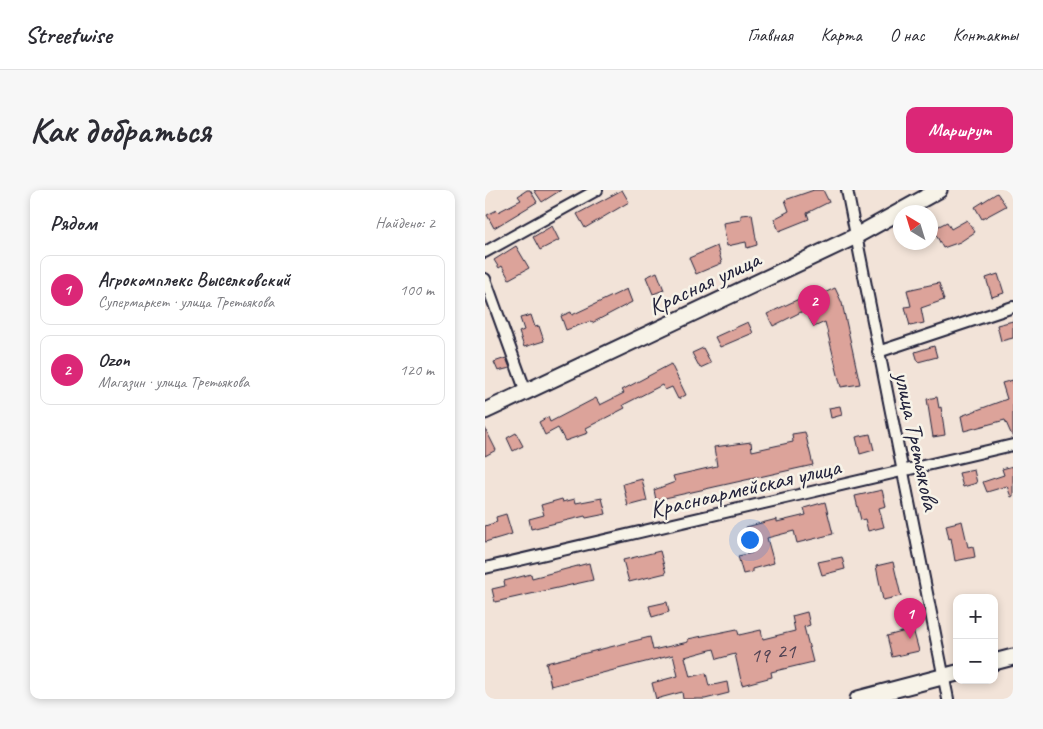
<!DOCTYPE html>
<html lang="ru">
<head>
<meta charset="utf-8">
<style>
  body { margin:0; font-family:Caveat,sans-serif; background:#f7f7f7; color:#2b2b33 }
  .controls { position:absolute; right:15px; bottom:15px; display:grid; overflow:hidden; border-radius:10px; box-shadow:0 2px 8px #0003 }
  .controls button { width:45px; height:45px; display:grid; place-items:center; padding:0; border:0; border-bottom:1px solid #e1e1e2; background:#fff; color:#2b2b33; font:25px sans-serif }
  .compass { position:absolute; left:408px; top:15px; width:45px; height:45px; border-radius:50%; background:#fff; box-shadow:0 2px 8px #0003; rotate:322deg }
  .you { position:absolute; left:264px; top:349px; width:18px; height:18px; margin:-12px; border:4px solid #fff; border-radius:50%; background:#1a73e8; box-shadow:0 0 0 8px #1a73e833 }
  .badge { display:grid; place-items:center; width:32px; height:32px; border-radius:50%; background:#db2777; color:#fff; font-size:16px; font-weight:700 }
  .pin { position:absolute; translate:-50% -41px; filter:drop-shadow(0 1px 2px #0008) }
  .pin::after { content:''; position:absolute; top:26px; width:18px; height:15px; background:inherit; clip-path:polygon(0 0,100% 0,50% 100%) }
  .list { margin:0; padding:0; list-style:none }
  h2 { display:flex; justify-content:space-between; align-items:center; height:65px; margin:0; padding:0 20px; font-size:21px }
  h2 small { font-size:16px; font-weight:400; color:#7c7c81 }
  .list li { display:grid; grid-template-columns:32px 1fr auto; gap:15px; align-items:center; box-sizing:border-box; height:70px; margin:0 10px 10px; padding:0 10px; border:1px solid #e1e1e2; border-radius:10px }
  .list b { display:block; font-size:19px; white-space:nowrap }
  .list p { margin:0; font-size:16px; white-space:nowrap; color:#7c7c81 }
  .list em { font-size:16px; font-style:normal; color:#7c7c81 }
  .map { position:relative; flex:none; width:528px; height:509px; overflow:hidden; border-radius:10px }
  header { display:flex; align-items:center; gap:30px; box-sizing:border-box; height:70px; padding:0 25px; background:#fff; border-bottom:1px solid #e1e1e2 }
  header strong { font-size:24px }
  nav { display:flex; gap:28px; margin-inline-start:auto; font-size:18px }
  .intro { display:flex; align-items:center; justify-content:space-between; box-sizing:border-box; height:120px; padding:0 30px }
  h1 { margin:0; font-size:35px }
  .button { padding:12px 22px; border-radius:10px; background:#db2777; color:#fff; font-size:18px; font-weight:700 }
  main { display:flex; gap:30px; padding:0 30px }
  aside { flex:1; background:#fff; border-radius:10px; box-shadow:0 2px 8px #0003 }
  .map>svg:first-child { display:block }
  .building { fill:#dca39a; stroke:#22223b }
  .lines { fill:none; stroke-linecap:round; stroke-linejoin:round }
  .street-casing { stroke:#22223b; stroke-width:14 }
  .secondary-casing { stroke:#22223b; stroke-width:19 }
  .street { stroke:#f7f3e8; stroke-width:10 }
  .secondary { stroke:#f7f3e8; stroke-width:15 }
  .labels { text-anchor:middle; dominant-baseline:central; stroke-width:5; stroke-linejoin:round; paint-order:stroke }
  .number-label { font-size:21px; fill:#504253 }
  .street-label { font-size:24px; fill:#22223b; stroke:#f7f3e8 }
</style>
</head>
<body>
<header>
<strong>Streetwise</strong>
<nav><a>Главная</a><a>Карта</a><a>О нас</a><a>Контакты</a></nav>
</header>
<div class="intro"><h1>Как добраться</h1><a class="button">Маршрут</a></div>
<main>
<aside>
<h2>Рядом<small>Найдено: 2</small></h2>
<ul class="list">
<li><span class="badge">1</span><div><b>Агрокомплекс Выселковский</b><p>Супермаркет · улица Третьякова</p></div><em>100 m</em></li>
<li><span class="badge">2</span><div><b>Ozon</b><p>Магазин · улица Третьякова</p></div><em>120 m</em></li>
</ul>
</aside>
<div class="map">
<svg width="528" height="509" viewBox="0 0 528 509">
  <rect width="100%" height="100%" fill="#f2e3d8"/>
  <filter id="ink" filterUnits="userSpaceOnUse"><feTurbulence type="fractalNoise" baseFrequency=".02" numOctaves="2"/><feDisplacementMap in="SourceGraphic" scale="10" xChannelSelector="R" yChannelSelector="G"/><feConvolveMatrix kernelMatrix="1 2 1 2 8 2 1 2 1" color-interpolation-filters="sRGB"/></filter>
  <g filter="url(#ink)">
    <path class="building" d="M 42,0 L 45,0 L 52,12 L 9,38 L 2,25 L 12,20 L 13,22 L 36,10 L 33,6 Z
      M 49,0 L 76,0 L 57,12 Z
      M 137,0 L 144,12 L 100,38 L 92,24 Z
      M 329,0 L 338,0 L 344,12 L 322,23 L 324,29 L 294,41 L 289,29 L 304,21 L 300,10 Z
      M 512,3 L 521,16 L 497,29 L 490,17 Z
      M 267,24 L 272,55 L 262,58 L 261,52 L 242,56 L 238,33 L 256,30 L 256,25 Z
      M 482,30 L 490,42 L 475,52 L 458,58 L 448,39 L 462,32 L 466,39 Z
      M 67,36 L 74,50 L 55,60 L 48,47 Z
      M 31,56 L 44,78 L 24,89 L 17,76 L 14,78 L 9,70 Z
      M 232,56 L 237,73 L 211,84 L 204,68 Z
      M 172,82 L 179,100 L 168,104 L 161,87 Z
      M 513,84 L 519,103 L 507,107 L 501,88 Z
      M 454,93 L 459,110 L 436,118 L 439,133 L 425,136 L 420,117 L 426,116 L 422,100 Z
      M 350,98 L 357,113 L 375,194 L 356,197 L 340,132 L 329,137 L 320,120 L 288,136 L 282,124 L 318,107 L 320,112 Z
      M 142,99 L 147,112 L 107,133 L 106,131 L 81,140 L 76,126 L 86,122 L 87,125 Z
      M 46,125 L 50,137 L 54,136 L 59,151 L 39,157 L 34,142 L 39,140 L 35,128 Z
      M 528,131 L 528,148 L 516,151 L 512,135 Z
      M 263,132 L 268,143 L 235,157 L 230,147 Z
      M 449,156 L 452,167 L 433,172 L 430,162 Z
      M 218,158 L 226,173 L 215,178 L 207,163 Z
      M 21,168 L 25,178 L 13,181 L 9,172 Z
      M 186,174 L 201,205 L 193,209 L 187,197 L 180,200 L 177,195 L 138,215 L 140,218 L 101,238 L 103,243 L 80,251 L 73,238 L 60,245 L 54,232 L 63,227 L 65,232 L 111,208 L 115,215 L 139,203 L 137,200 Z
      M 528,190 L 528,248 L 520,230 L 479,241 L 476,226 L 522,209 L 517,193 Z
      M 452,207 L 454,218 L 456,217 L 460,245 L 448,247 L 442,209 Z
      M 355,216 L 357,225 L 346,228 L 344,218 Z
      M 0,238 L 11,260 L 0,266 Z
      M 320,242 L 328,275 L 171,310 L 169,300 L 190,292 L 188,286 L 232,276 L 229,257 L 266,252 L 267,261 L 308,252 L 307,244 Z
      M 31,243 L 38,256 L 28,261 L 22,248 Z
      M 385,244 L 389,260 L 375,264 L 371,247 Z
      M 528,276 L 528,306 L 526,307 L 522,296 L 502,302 L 498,292 L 519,285 L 517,279 Z
      M 489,280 L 492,293 L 478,297 L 474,283 Z
      M 157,289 L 162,311 L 143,316 L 138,294 Z
      M 397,300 L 401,316 L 394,318 L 399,337 L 383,341 L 380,329 L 376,330 L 370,306 Z
      M 117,308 L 121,324 L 101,328 L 100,326 L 46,339 L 44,329 L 59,325 L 56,315 L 77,309 L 78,312 L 90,309 L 91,313 Z
      M 340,312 L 348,344 L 312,353 L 309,341 L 282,348 L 289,373 L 267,379 L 267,382 L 258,384 L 253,366 L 267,363 L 261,337 L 292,329 L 292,332 L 321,325 L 319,318 Z
      M 21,324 L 27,344 L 0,352 L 0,336 L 12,332 L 11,327 Z
      M 477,331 L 483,357 L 488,356 L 490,367 L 470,371 L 466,348 L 464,349 L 461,335 Z
      M 175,361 L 181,383 L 144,392 L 138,370 Z
      M 357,367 L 360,379 L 337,385 L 333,372 Z
      M 408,372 L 416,406 L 398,410 L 391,376 Z
      M 104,373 L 108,390 L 10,412 L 7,399 L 20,396 L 19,391 L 46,384 L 47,388 Z
      M 182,412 L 184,422 L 167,427 L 164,416 Z
      M 322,422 L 325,435 L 319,437 L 328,472 L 286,482 L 287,487 L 257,495 L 250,464 L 232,469 L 229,459 L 200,467 L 205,487 L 221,483 L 224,496 L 242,492 L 244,503 L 220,509 L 198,509 L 197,502 L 171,509 L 167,493 L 193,486 L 188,465 L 66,496 L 61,473 L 165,447 L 168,460 L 203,452 L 203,449 L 252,439 L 254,445 L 276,440 L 278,449 L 310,441 L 307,426 Z
      M 428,439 L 434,461 L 407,467 L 402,446 Z"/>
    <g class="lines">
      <defs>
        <path id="street" d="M 362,0 L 463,509
          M 0,62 L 112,0
          M 0,89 L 41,202
          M 393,162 L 528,117
          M 0,378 L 528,255"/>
        <path id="secondary" d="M 0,221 L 369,47 L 454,0
          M 509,472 L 528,467
          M 373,509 L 472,483"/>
      </defs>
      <use href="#street" class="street-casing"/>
      <use href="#secondary" class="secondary-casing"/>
      <use href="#street" class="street"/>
      <use href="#secondary" class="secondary"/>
    </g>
  </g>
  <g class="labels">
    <g class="number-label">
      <text x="301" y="461">21</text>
      <text x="275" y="465">19</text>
    </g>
    <g class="street-label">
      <text transform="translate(219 93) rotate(-25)">Красная улица</text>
      <text transform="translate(432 251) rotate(78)">улица Третьякова</text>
      <text transform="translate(260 298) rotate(-13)">Красноармейская улица</text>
    </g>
  </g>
</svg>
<div class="controls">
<button>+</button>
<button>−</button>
</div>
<svg class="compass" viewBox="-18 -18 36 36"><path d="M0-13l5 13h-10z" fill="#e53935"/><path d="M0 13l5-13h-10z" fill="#7c7c81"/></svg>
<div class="you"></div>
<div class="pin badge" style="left:425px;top:449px">1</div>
<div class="pin badge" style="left:329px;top:136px">2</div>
</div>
</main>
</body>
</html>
